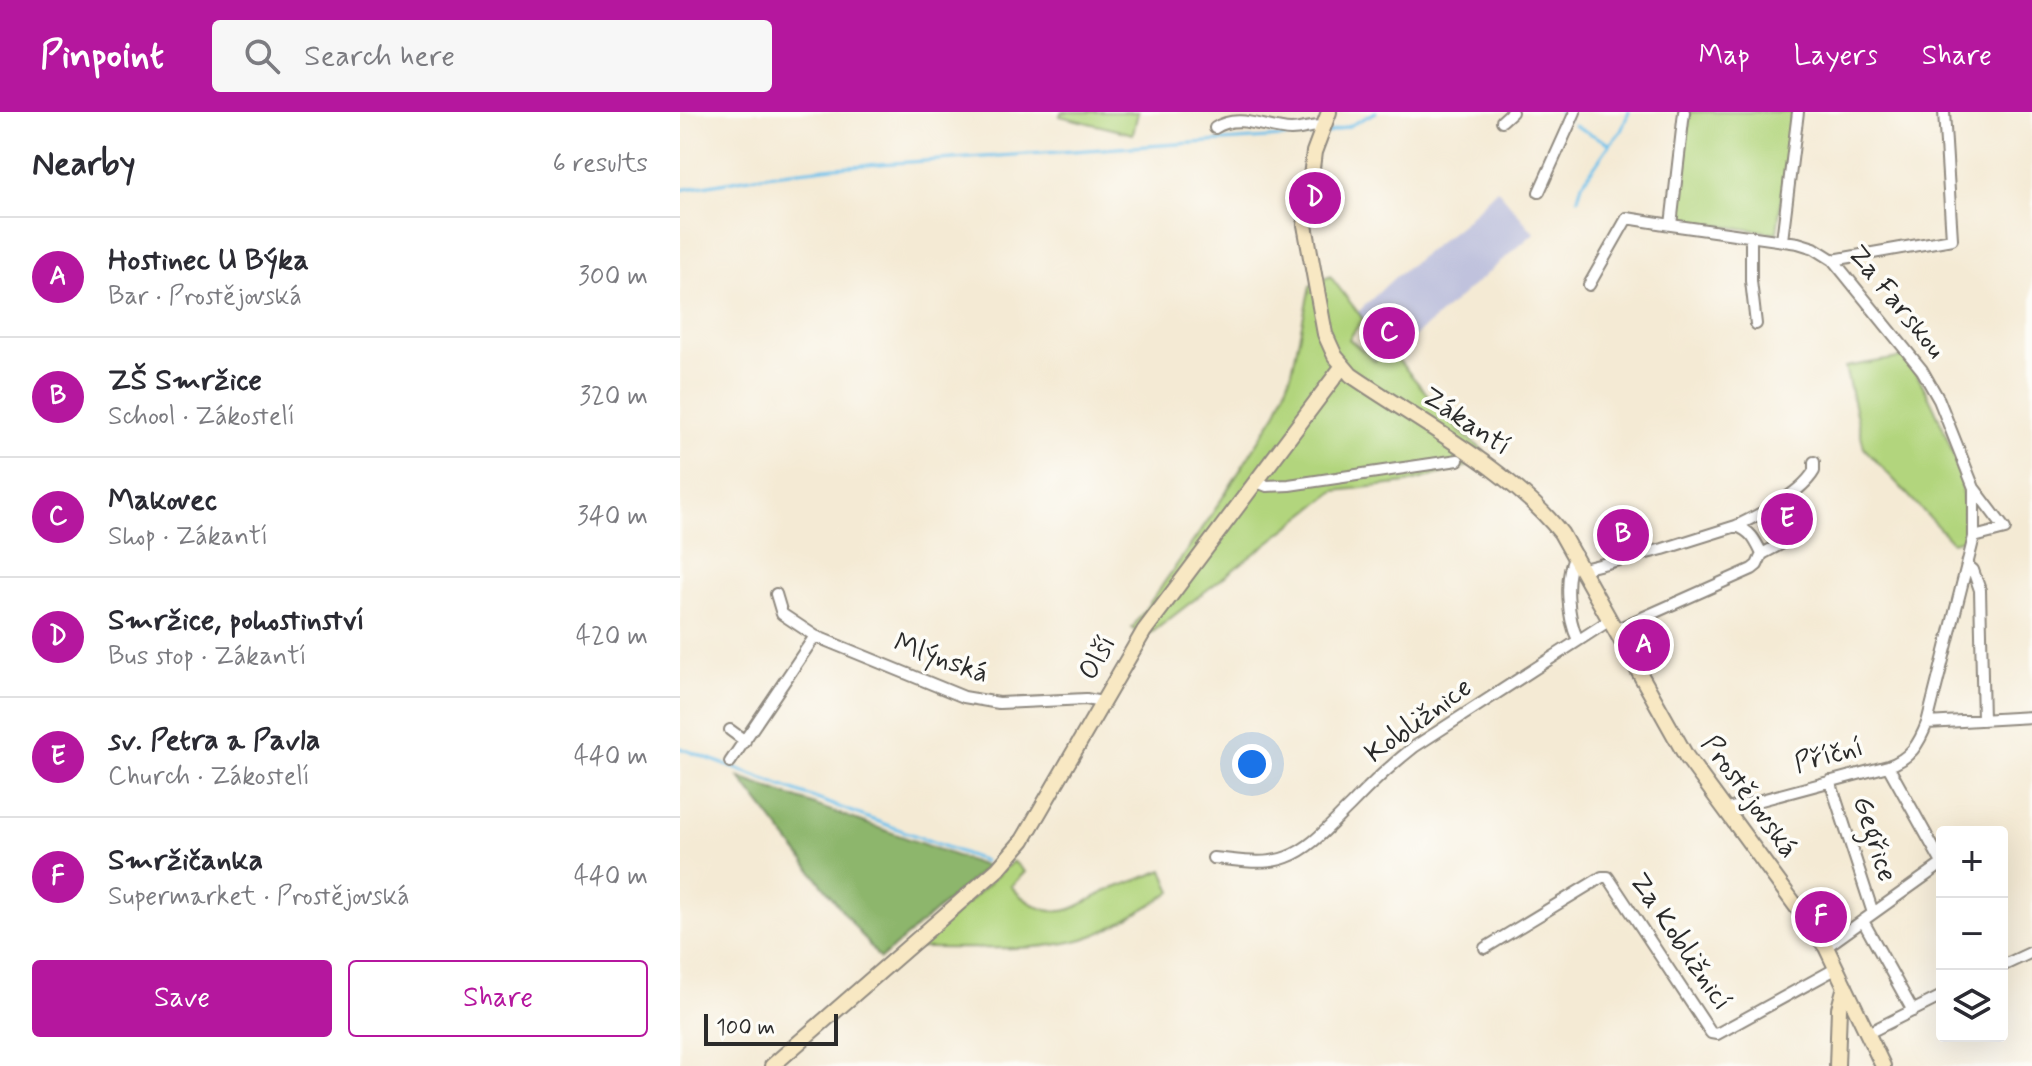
<!DOCTYPE html>
<html lang="en">
<head>
<meta charset="utf-8">
<style>
  body { margin:0; font-family:Mynerve,sans-serif; background:#f7f7f7; color:#2b2b33 }
  .controls { position:absolute; right:24px; bottom:24px; display:grid; overflow:hidden; border-radius:8px; box-shadow:0 8px 32px #0002 }
  .controls button { width:72px; height:72px; display:grid; place-items:center; padding:0; border:0; border-bottom:2px solid #e1e1e2; background:#fff; color:#2b2b33; font:40px sans-serif }
  .scale { position:absolute; left:24px; bottom:20px; width:134px; box-sizing:border-box; padding-left:8px; border:4px solid #2b2b2b; border-top:0; font-size:22px; line-height:28px; white-space:nowrap; color:#2b2b2b; -webkit-text-stroke:6px #fdfcf7; paint-order:stroke }
  .you { position:absolute; left:572px; top:652px; width:28px; height:28px; margin:-20px; border:6px solid #fff; border-radius:50%; background:#1a73e8; box-shadow:0 0 0 12px #1a73e833 }
  .badge { display:grid; place-items:center; width:52px; height:52px; border-radius:50%; background:#b5179e; color:#fff; font-size:26px; font-weight:700 }
  .pin { position:absolute; translate:-50% -50%; border:4px solid #fff; box-shadow:0 2px 8px #0006 }
  .list { margin:0; padding:0; list-style:none }
  h2 { display:flex; justify-content:space-between; align-items:center; height:104px; margin:0; padding:0 32px; font-size:34px }
  h2 small { font-size:26px; font-weight:400; color:#7c7c81 }
  .list li { display:grid; grid-template-columns:52px 1fr auto; gap:24px; align-items:center; box-sizing:border-box; height:120px; padding:0 32px; border-top:2px solid #e1e1e2 }
  .list b { display:block; font-size:30px; white-space:nowrap }
  .list p { margin:0; font-size:26px; white-space:nowrap; color:#7c7c81 }
  .list em { font-size:26px; font-style:normal; color:#7c7c81 }
  .actions { display:flex; gap:16px; padding:24px 32px }
  .actions a { flex:1; padding:18px 0; border:2px solid #b5179e; border-radius:8px; text-align:center; font-size:28px; color:#b5179e }
  .actions .main { background:#b5179e; color:#fff }
  .icon { flex:none; width:44px; height:44px; fill:none; stroke:currentColor; stroke-width:2; stroke-linecap:round; stroke-linejoin:round }
  .map { position:relative; flex:none; width:1352px; height:954px; overflow:hidden }
  header { display:flex; align-items:center; gap:48px; box-sizing:border-box; height:112px; padding:0 40px; background:#b5179e; color:#fff }
  header strong { font-size:38px }
  nav { display:flex; gap:44px; margin-inline-start:auto; font-size:28px }
  .search { width:560px; height:72px; background:#f7f7f7; display:flex; align-items:center; gap:20px; box-sizing:border-box; padding:0 28px; border-radius:8px; color:#7c7c81; font-size:30px }
  main { display:flex }
  aside { flex:1; background:#fff }
  .map>svg:first-child { display:block }
  .industrial { fill:#c0c2dd }
  .green { fill:#b2d57d; stroke:#6e8054; stroke-width:2 }
  .forest { fill:#8db66c; stroke:#5c704c; stroke-width:2 }
  .lines { fill:none; stroke-linecap:round; stroke-linejoin:round }
  .stream { stroke:#70c1eb; stroke-width:3 }
  .street-casing { stroke:#908a80; stroke-width:14 }
  .secondary-casing { stroke:#908a80; stroke-width:18 }
  .street { stroke:#fff; stroke-width:10 }
  .secondary { stroke:#f8e8c3; stroke-width:14 }
  .labels { text-anchor:middle; dominant-baseline:central; stroke-width:7; stroke-linejoin:round; paint-order:stroke }
  .street-label { font-size:28px; fill:#2b2b2b; stroke:#fdfcf7 }
</style>
</head>
<body>
<header>
<strong>Pinpoint</strong>
<div class="search"><svg class="icon" aria-label="search" viewBox="0 0 24 24"><circle cx="10" cy="10" r="6"/><path d="M15 15l6 6"/></svg>Search here</div>
<nav><a>Map</a><a>Layers</a><a>Share</a></nav>
</header>
<main>
<aside>
<h2>Nearby<small>6 results</small></h2>
<ul class="list">
<li><span class="badge">A</span><div><b>Hostinec U Býka</b><p>Bar · Prostějovská</p></div><em>300 m</em></li>
<li><span class="badge">B</span><div><b>ZŠ Smržice</b><p>School · Zákostelí</p></div><em>320 m</em></li>
<li><span class="badge">C</span><div><b>Makovec</b><p>Shop · Zákantí</p></div><em>340 m</em></li>
<li><span class="badge">D</span><div><b>Smržice, pohostinství</b><p>Bus stop · Zákantí</p></div><em>420 m</em></li>
<li><span class="badge">E</span><div><b>sv. Petra a Pavla</b><p>Church · Zákostelí</p></div><em>440 m</em></li>
<li><span class="badge">F</span><div><b>Smržičanka</b><p>Supermarket · Prostějovská</p></div><em>440 m</em></li>
</ul>
<div class="actions"><a class="main">Save</a><a>Share</a></div>
</aside>
<div class="map">
<svg width="1352" height="954" viewBox="0 0 1352 954">
  <rect width="100%" height="100%" fill="#fdfcf7"/>
  <filter id="ink" filterUnits="userSpaceOnUse"><feTurbulence type="fractalNoise" baseFrequency=".0125" numOctaves="2"/><feDisplacementMap in="SourceGraphic" scale="16" xChannelSelector="R" yChannelSelector="G"/><feConvolveMatrix kernelMatrix="1 2 1 2 8 2 1 2 1" color-interpolation-filters="sRGB"/></filter>
  <filter id="wash" filterUnits="userSpaceOnUse"><feTurbulence type="fractalNoise" baseFrequency=".006" numOctaves="4" result="noise"/><feDisplacementMap in="SourceGraphic" scale="32" xChannelSelector="R" yChannelSelector="G"/><feGaussianBlur stdDeviation="1.8" result="paint"/><feColorMatrix in="noise" values="0 0 0 0 0 0 0 0 0 0 0 0 0 0 0 0 0 1.4 0 .05"/><feComposite in="paint" operator="in"/></filter>
  <g filter="url(#wash)">
    <rect width="100%" height="100%" fill="#f4ead4"/>
    <path class="industrial" d="M 817,77 L 854,121 L 713,243 L 678,200 L 714,166 L 783,111 Z"/>
    <path class="green" d="M 381,0 L 458,0 L 453,22 L 380,4 Z
      M 1010,0 L 1112,0 L 1097,121 L 997,108 Z
      M 650,164 L 683,207 L 669,227 L 695,249 L 707,235 L 778,318 L 804,339 L 792,353 L 727,371 L 655,379 L 466,525 L 452,516 L 529,407 L 597,300 L 612,259 L 630,174 Z
      M 1224,245 C 1246,270 1274,337 1281,370 C 1285,388 1283,409 1284,427 L 1272,430 L 1184,336 L 1165,255 Z
      M 333,749 L 345,760 L 331,774 C 345,791 369,805 391,797 C 403,793 414,785 425,780 C 444,772 464,766 483,758 L 492,780 C 468,794 442,812 417,822 C 370,842 290,835 238,836 Z"/>
    <path class="forest" d="M 60,666 L 307,755 L 200,847 Z"/>
    <g class="lines">
      <path class="stream" d="M 879,0 L 888,8
        M 894,13 L 930,32 L 941,19 L 949,0
        M 645,22 L 669,14 L 696,0
        M 0,78 L 93,62 L 154,55 L 633,23
        M 898,86 L 902,72 L 930,32
        M 0,636 L 304,749"/>
    </g>
  </g>
  <g filter="url(#ink)">
    <g class="lines">
      <defs>
        <path id="street" d="M 1004,0 L 991,113 L 1118,131 L 1134,136 L 1153,148 L 1242,258 L 1259,288 L 1294,376 L 1294,425 L 1247,611 C 1239,632 1230,647 1208,654 L 1044,698
          M 822,9 L 832,0
          M 535,16 C 559,0 585,17 611,18 C 622,18 632,13 643,14
          M 859,80 L 895,0
          M 1071,124 L 1071,169 L 1076,212
          M 1102,128 L 1118,0
          M 1153,148 L 1272,127 L 1264,0
          M 909,173 L 947,106 L 991,113
          M 577,370 L 587,374 L 609,373 L 778,348
          M 1294,376 L 1325,417 L 1294,425
          M 1056,414 C 1079,403 1121,382 1134,359 L 1134,350
          M 1082,442 L 1118,423
          M 896,443 C 883,463 888,508 898,528
          M 1287,453 L 1293,458 L 1300,478 L 1303,608
          M 903,457 L 983,437 L 1056,414 C 1071,419 1075,428 1082,442 L 1077,453 L 1072,457 L 935,518
          M 96,482 L 102,502 L 135,524 L 284,585 L 319,591 L 406,587 L 422,590
          M 1247,611 L 1352,605
          M 50,618 L 65,629
          M 50,650 L 135,524
          M 1208,654 L 1262,751
          M 1150,669 L 1193,801
          M 533,746 C 557,748 584,754 607,745 C 632,736 651,712 670,694 C 690,673 711,653 734,635 L 930,508
          M 1183,809 L 1233,899
          M 1146,835 L 1262,752
          M 805,836 L 922,765 L 928,765 L 1031,921 L 1037,922 L 1157,856
          M 1322,854 L 1352,840
          M 1188,921 L 1262,884"/>
        <path id="secondary" d="M 649,0 L 634,40 L 625,113 L 645,222 L 655,244 L 671,263 C 738,309 830,357 881,421 L 1006,644 L 1146,835 L 1203,954
          M 92,954 L 318,757 L 343,728 L 464,519 L 662,255
          M 1157,954 L 1159,896 L 1165,874"/>
      </defs>
      <use href="#street" class="street-casing"/>
      <use href="#secondary" class="secondary-casing"/>
      <use href="#street" class="street"/>
      <use href="#secondary" class="secondary"/>
    </g>
  </g>
  <g class="labels">
    <g class="street-label">
      <text transform="translate(1216 190) rotate(51)">Za Farskou</text>
      <text transform="translate(786 310) rotate(34)">Zákantí</text>
      <text transform="translate(418 546) rotate(-60)">Olší</text>
      <text transform="translate(261 547) rotate(20)">Mlýnská</text>
      <text transform="translate(739 609) rotate(-36)">Kobližnice</text>
      <text transform="translate(1149 644) rotate(-15)">Příční</text>
      <text transform="translate(1069 685) rotate(54)">Prostějovská</text>
      <text transform="translate(1194 727) rotate(72)">Gegřice</text>
      <text transform="translate(1000 830) rotate(56)">Za Kobližnicí</text>
    </g>
  </g>
</svg>
<div class="controls">
<button>+</button>
<button>−</button>
<button><svg class="icon" aria-label="layers" viewBox="0 0 24 24"><path d="M12 4l9 5-9 5-9-5zM3 14l9 5 9-5"/></svg></button>
</div>
<div class="scale">100 m</div>
<div class="you"></div>
<div class="pin badge" style="left:964px;top:533px">A</div>
<div class="pin badge" style="left:943px;top:423px">B</div>
<div class="pin badge" style="left:709px;top:221px">C</div>
<div class="pin badge" style="left:635px;top:86px">D</div>
<div class="pin badge" style="left:1107px;top:407px">E</div>
<div class="pin badge" style="left:1141px;top:805px">F</div>
</div>
</main>
</body>
</html>
